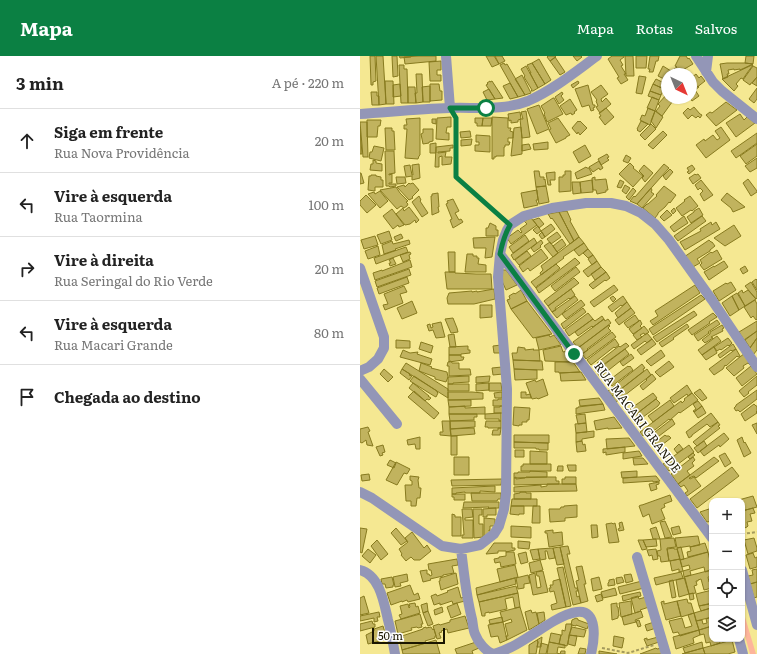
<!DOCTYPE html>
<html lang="pt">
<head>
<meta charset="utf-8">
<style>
  body { margin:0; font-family:Literata,serif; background:#f6f6f6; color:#222 }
  .controls { position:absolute; right:12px; bottom:12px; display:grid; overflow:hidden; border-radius:8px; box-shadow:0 1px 3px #0004 }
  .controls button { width:36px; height:36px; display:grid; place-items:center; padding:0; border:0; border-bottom:1px solid #e0e0e0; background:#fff; color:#222; font:20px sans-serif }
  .compass { position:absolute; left:301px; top:12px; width:36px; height:36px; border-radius:50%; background:#fff; box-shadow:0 1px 3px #0004; rotate:137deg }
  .scale { position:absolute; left:12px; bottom:10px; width:73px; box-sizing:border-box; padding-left:4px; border:2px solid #1a1600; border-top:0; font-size:11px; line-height:14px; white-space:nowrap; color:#1a1600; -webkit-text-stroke:3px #fff; paint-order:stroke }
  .stop { position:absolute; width:12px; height:12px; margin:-9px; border:3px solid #0b8043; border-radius:50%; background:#fff }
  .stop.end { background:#0b8043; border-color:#fff; box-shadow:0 1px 4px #0008 }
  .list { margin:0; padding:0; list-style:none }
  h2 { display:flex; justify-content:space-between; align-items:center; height:52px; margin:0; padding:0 16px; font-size:17px }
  h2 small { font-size:13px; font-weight:400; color:#767676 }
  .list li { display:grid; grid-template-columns:26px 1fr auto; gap:12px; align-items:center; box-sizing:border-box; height:64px; padding:0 16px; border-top:1px solid #e0e0e0 }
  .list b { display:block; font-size:15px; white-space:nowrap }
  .list p { margin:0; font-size:13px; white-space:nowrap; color:#767676 }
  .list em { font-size:13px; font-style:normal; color:#767676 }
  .icon { flex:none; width:22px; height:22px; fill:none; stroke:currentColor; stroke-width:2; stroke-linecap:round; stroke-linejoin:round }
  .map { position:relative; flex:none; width:397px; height:598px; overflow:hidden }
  header { display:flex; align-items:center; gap:24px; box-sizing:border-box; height:56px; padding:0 20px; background:#0b8043; color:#fff }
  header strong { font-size:19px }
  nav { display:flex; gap:22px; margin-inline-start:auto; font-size:14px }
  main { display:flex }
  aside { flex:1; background:#fff }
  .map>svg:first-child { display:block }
  .green { fill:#fdb59b }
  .building { fill:#c1b35e; stroke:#877a1f }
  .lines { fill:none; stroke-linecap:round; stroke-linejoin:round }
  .path { stroke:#a49a5c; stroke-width:2; stroke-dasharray:3 2; stroke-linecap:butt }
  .minor { stroke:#9396b7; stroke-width:10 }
  .route { stroke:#0b8043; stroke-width:5 }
  .labels { text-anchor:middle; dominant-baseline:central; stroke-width:3; stroke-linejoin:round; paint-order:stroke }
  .street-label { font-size:12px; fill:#1a1600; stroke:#fff }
</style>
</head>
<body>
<header>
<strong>Mapa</strong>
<nav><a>Mapa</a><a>Rotas</a><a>Salvos</a></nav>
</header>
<main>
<aside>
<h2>3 min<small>A pé · 220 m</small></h2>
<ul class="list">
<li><svg class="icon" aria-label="ahead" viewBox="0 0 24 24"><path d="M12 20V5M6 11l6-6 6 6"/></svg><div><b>Siga em frente</b><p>Rua Nova Providência</p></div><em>20 m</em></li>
<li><svg class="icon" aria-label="left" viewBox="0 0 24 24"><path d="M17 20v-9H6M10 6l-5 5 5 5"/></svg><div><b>Vire à esquerda</b><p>Rua Taormina</p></div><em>100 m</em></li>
<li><svg class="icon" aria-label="right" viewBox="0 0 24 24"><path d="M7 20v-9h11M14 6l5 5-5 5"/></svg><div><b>Vire à direita</b><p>Rua Seringal do Rio Verde</p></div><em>20 m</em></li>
<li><svg class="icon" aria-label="left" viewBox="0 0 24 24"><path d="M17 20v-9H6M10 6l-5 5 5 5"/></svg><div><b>Vire à esquerda</b><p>Rua Macari Grande</p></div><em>80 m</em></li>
<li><svg class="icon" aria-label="arrive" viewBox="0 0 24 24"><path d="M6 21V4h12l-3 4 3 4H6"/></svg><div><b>Chegada ao destino</b></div></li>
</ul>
</aside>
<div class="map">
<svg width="397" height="598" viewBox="0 0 397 598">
  <rect width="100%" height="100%" fill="#f5e892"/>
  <path class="green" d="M 382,551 L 396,598 L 390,598 L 382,569 Z"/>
  <path class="building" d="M 10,0 L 15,0 L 16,25 L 13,26 L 13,29 L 11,29 Z
    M 16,0 L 23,0 L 26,48 L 19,49 Z
    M 32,0 L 37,0 L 38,20 L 33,21 Z
    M 39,0 L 51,0 L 51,1 L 40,2 Z
    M 59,0 L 76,0 L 76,5 L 45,8 L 44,1 Z
    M 126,0 L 134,0 L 139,8 L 132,11 Z
    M 135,0 L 142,0 L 145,5 L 139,8 Z
    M 188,0 L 195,0 L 196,1 L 190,5 L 187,1 Z
    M 213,0 L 221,0 L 222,1 L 217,5 Z
    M 252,0 L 264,0 L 264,1 L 260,4 L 263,9 L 261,10 L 266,18 L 264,18 L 268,24 L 261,28 L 257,22 L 259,21 L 248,3 Z
    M 265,0 L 273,0 L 274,20 L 266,20 Z
    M 276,0 L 287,0 L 286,12 L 276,12 Z
    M 290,0 L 299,0 L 298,5 L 296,5 L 293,16 L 289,16 L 290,13 L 288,13 Z
    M 320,0 L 326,0 L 328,3 L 329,2 L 333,8 L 321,15 L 323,18 L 315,18 L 313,16 L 314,13 L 317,11 L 315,10 Z
    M 386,0 L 394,0 L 393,8 L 385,7 Z
    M 195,1 L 205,16 L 200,19 L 190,5 Z
    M 179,3 L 191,24 L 185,28 L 172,7 Z
    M 81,5 L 81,14 L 77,14 L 77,19 L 81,19 L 81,25 L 70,25 L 69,6 Z
    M 144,7 L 145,9 L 147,8 L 165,39 L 158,41 L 140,9 Z
    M 172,7 L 185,28 L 178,32 L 170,17 L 171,17 L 167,9 Z
    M 367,7 L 385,7 L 393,8 L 380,14 L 380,13 L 374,14 L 374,13 L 368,14 L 369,18 L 367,18 L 368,21 L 363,23 L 360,8 Z
    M 39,9 L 44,9 L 44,13 L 47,13 L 48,47 L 41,47 Z
    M 392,9 L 393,9 L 387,17 L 383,23 L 381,22 L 376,28 L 378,30 L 374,35 L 362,23 Z
    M 166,10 L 178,32 L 173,35 L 171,35 L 172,34 L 164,21 L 165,20 L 161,13 Z
    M 303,10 L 311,15 L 309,18 L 307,18 L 307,22 L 306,24 L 298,20 Z
    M 393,10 L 397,12 L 397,21 L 392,27 L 391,27 L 390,29 L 383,24 Z
    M 56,18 L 62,18 L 63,46 L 56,47 L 55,37 L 57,37 Z
    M 336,18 L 339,22 L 341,20 L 345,25 L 331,36 L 331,22 Z
    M 162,19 L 171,37 L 165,39 L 155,23 Z
    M 279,20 L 286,21 L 282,38 L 276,37 Z
    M 397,21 L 397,30 L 392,27 Z
    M 296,23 L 306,28 L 304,33 L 293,28 Z
    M 25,25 L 33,25 L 34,48 L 26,48 Z
    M 130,25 L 130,26 L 132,25 L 143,42 L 135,43 L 126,29 L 128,28 L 127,27 Z
    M 218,25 L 219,27 L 213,32 L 211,29 Z
    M 150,27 L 158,41 L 150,43 L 143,30 Z
    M 40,28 L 41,40 L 33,41 L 33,29 Z
    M 70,28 L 79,28 L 80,35 L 82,35 L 82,44 L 70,45 Z
    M 293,28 L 304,33 L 301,39 L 290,35 Z
    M 228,29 L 233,49 L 235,49 L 235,51 L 233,52 L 234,54 L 231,55 L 229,49 L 222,51 L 215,33 Z
    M 241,29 L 248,38 L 241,43 L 242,46 L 246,42 L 251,48 L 240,57 L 236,51 L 238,50 L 236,45 L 237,44 L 231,36 Z
    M 70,30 L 70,46 L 63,46 L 62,31 Z
    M 338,30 L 339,31 L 335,34 L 339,40 L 332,45 L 330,42 L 329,43 L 329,42 L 331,42 L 331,36 Z
    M 48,31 L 55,31 L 56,47 L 48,47 Z
    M 397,32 L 397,43 L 394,47 L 389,43 Z
    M 129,33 L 135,43 L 127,44 L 123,36 Z
    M 290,35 L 301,39 L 299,44 L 288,40 Z
    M 11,36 L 17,36 L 17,40 L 19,40 L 19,49 L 12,49 Z
    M 202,36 L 203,38 L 201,40 L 204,44 L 199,48 L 195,41 Z
    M 307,38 L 307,42 L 315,42 L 302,60 L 296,55 L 300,50 L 298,48 Z
    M 292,41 L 299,44 L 295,55 L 287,52 Z
    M 193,42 L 194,42 L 198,49 L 203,58 L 187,66 L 184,58 L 185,57 L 181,50 Z
    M 210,43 L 217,54 L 214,56 L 215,57 L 212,59 L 211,57 L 206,59 L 200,50 Z
    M 366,46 L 377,54 L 356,70 L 346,59 L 350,56 L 352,57 Z
    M 179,49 L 189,73 L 177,78 L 167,53 Z
    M 334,51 L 340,58 L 342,59 L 340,62 L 338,60 L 336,62 L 332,59 L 328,63 L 323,57 L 328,52 L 330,54 Z
    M 246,52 L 254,61 L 245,69 L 239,61 L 241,60 L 239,57 Z
    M 288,52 L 295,55 L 290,69 L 280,64 L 282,59 L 285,60 Z
    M 166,55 L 170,81 L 162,82 L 160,63 L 163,63 L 161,56 Z
    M 295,55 L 303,61 L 296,72 L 291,65 Z
    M 160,56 L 161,63 L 158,64 L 158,66 L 151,67 L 151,64 L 149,65 L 148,58 Z
    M 380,58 L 384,64 L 387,61 L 395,67 L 376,81 L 366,67 Z
    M 91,61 L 91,71 L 87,71 L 86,77 L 89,77 L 89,84 L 76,83 L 77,62 Z
    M 132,61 L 148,62 L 148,72 L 151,72 L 150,75 L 153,76 L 153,82 L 148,82 L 148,86 L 150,86 L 149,89 L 145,89 L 145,91 L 144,91 L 144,100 L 136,100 L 136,101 L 134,101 L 134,103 L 132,103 Z
    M 60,62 L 60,99 L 59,100 L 58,103 L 45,102 L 47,73 L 44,73 L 44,69 L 47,69 L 46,63 Z
    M 115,62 L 123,62 L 122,70 L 117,70 L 117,67 L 115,67 Z
    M 123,62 L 132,62 L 131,70 L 122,70 Z
    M 198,62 L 210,79 L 206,81 L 206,82 L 196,87 L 189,74 L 191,73 L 188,67 Z
    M 72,63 L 76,63 L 76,68 L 72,67 Z
    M 7,64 L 21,64 L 20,70 L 18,70 L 17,81 L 7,81 Z
    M 218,65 L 219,66 L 220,65 L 227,72 L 220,79 L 218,76 L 217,78 L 212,72 Z
    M 281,65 L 288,68 L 280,76 L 277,74 L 278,74 L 277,73 Z
    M 0,66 L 7,66 L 8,101 L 3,101 Z
    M 291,68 L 296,73 L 285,84 L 280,79 Z
    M 161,71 L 162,82 L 162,98 L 151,100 L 154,72 Z
    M 361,71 L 370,84 L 346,102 L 336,89 L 344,83 L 345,85 L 353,79 L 357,84 L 360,82 L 355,75 Z
    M 25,72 L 32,72 L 32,75 L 34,75 L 35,94 L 26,94 Z
    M 0,73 L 2,98 L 0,98 Z
    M 63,73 L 73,73 L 73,85 L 69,86 L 69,87 L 63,88 L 61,78 L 63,77 Z
    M 110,75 L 111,81 L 101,82 L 100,76 Z
    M 303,75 L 307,79 L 293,93 L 288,89 Z
    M 397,77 L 397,87 L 376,102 L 371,95 Z
    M 116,79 L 130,80 L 130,96 L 115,95 L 115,89 L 119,89 L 119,86 L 116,86 Z
    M 112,83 L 111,89 L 101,90 L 101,84 Z
    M 188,86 L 188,93 L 174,94 L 173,88 Z
    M 76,87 L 76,97 L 70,97 L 70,88 Z
    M 169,88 L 171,93 L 162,95 L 162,89 Z
    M 397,88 L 397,100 L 386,108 L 380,100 Z
    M 93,89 L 93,92 L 90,92 L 90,95 L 78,96 L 78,97 L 86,96 L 85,101 L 92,101 L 91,108 L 82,109 L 82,100 L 79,101 L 79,111 L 75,111 L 76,91 Z
    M 225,89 L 231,100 L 219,107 L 213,96 Z
    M 14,90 L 24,92 L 21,105 L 9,102 L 10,96 L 12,96 Z
    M 25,95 L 34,95 L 35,117 L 29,118 L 29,119 L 32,118 L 32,127 L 29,127 L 29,128 L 36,128 L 36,130 L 30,131 L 29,130 L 26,130 Z
    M 247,98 L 249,101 L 247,102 L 249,104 L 241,109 L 238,103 Z
    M 266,99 L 271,102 L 268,107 L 263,105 Z
    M 397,102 L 397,112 L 390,116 L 385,110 Z
    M 13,104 L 16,105 L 16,107 L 22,108 L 22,115 L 10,114 L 11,108 L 13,108 Z
    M 239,105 L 243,112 L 240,114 L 239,112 L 233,116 L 229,111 Z
    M 270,107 L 274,111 L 273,112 L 283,120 L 273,131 L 259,118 Z
    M 59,108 L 60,122 L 52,124 L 52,120 L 46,121 L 44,110 L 50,109 L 52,119 L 53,119 L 52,109 Z
    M 304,108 L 309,112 L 277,148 L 270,145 L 274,140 L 275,141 Z
    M 284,109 L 293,117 L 285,126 L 282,122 L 284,120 L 279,115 Z
    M 332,109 L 335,113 L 329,118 L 327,116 L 329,115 L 327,112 Z
    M 226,111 L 227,112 L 229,112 L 232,118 L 217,123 L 215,117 Z
    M 310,113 L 313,116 L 306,124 L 303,120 Z
    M 174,115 L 179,115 L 180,121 L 184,121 L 184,124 L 185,123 L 186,130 L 176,131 Z
    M 205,115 L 211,115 L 211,135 L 199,136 L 199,121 L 203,121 L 203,119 L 205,119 Z
    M 195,116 L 195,124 L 190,124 L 191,129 L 188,129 L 186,117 Z
    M 0,117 L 1,117 L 4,127 L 0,128 Z
    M 335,118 L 336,119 L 338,118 L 341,122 L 333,128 L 329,122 Z
    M 11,119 L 16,119 L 16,120 L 21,121 L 21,124 L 23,124 L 23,131 L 15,131 L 15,135 L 8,134 L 9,120 L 11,120 Z
    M 36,121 L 45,121 L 46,127 L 37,128 Z
    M 235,121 L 235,124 L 246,123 L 248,134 L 246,134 L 246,136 L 237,138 L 236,134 L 233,134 L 232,122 Z
    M 388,123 L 397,135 L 397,136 L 391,140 L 383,127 Z
    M 232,124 L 233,136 L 221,137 L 220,126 Z
    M 260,124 L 264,126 L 261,132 L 257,131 Z
    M 341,124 L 353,139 L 344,145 L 340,138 L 343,135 L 340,132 L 338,134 L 335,129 Z
    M 212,126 L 220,126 L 221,137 L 213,138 Z
    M 49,127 L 50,128 L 53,127 L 59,134 L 52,141 L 53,142 L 49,144 L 37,131 L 44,129 L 45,131 Z
    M 265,129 L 270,132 L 266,138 L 262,135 Z
    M 186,130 L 189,146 L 179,148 L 176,131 Z
    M 304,130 L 316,139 L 310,147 L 309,146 L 305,151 L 298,157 L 298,158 L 295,162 L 283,152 L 287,148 L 288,148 L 297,140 L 296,139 Z
    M 36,131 L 40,137 L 48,145 L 46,146 L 48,148 L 47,150 L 44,152 L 41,150 L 37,153 L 20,134 Z
    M 273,132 L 276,135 L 269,144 L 266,141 Z
    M 291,132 L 292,134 L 291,136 L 294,138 L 282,152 L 277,148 Z
    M 177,134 L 178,144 L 176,144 L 178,149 L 164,152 L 161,137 Z
    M 20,135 L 28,145 L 20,152 L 8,138 L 14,136 L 15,138 Z
    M 78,137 L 79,151 L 78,151 L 79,156 L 72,159 L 71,140 L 72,140 L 72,138 Z
    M 367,137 L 385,151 L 373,156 L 371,152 L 361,144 Z
    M 6,139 L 16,149 L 7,157 L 0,149 L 0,145 Z
    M 59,140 L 61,144 L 60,145 L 68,157 L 62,161 L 52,146 Z
    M 330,140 L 338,150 L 332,155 L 331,154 L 322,160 L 316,152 L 325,145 L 324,144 Z
    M 93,143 L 99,155 L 95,157 L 99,164 L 101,163 L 103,166 L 93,172 L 90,164 L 92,163 L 86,148 L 88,147 L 87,145 Z
    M 49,151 L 59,164 L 56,167 L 55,164 L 50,168 L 45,169 L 36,158 L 43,152 L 44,155 Z
    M 314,152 L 316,155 L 313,158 L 311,155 Z
    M 339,152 L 343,159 L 331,167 L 327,161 L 334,156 L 334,155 Z
    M 32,153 L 44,169 L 39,171 L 38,169 L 33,173 L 23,160 Z
    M 307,154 L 312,159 L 304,165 L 300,161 Z
    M 207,155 L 211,164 L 210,165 L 219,181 L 214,185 L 199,156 Z
    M 199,156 L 214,185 L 210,188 L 192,162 L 191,163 L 188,158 Z
    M 324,160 L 328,167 L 314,176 L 310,171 Z
    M 342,160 L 346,165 L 318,185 L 314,180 Z
    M 171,162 L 177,169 L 151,188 L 147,182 L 158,174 L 161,177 L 162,176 L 160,173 L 167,168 L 164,165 Z
    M 179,162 L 184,168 L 179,172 L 173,164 Z
    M 351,166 L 352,169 L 356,166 L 360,173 L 325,194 L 320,186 L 341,175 L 340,173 Z
    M 130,167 L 136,170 L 136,174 L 138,174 L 138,180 L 126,180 L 126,172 L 128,172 Z
    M 191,168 L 195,173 L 185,181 L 181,175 Z
    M 374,169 L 381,180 L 365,190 L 354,182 Z
    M 178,170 L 181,175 L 177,178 L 173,174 Z
    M 29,175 L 32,184 L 21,188 L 17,179 Z
    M 182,176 L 185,181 L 182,183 L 179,179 Z
    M 197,176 L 201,181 L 191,188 L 187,183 Z
    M 41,178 L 43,182 L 36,185 L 34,181 Z
    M 165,179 L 169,185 L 153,197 L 149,191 Z
    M 15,180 L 18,189 L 4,193 L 1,184 Z
    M 135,181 L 132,201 L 125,202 L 126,192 L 114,192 L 113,182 Z
    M 219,181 L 224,187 L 203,201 L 204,202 L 181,219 L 180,217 L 183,214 L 181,210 Z
    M 174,182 L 177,187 L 154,204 L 151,199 Z
    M 202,183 L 206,189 L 197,196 L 193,190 Z
    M 49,184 L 50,188 L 35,193 L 36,194 L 24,198 L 22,189 L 32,185 L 33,188 Z
    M 181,184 L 183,187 L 180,190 L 181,191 L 174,196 L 171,192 Z
    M 349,184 L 351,186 L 352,186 L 355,190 L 350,194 L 350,195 L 337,203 L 340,207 L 331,212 L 324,201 Z
    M 190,186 L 198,197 L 193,201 L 184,190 Z
    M 224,187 L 228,193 L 219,200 L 214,194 Z
    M 18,190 L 20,199 L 8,203 L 5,195 Z
    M 46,191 L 48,196 L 16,208 L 14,202 Z
    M 181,193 L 188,202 L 170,215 L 168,212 L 163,216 L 159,210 Z
    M 228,193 L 233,199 L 228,202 L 223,197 Z
    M 357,194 L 362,203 L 344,214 L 340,209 L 342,207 L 340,204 L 351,196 L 352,197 Z
    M 167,195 L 171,200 L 159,209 L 155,204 Z
    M 50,196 L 51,198 L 49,199 L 50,203 L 43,206 L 40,199 Z
    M 88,196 L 95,196 L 95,216 L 89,216 Z
    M 107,198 L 113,198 L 113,200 L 117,200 L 117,202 L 119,202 L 118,208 L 126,209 L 126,216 L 105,216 Z
    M 233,199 L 237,205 L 232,209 L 228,203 Z
    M 33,202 L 36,208 L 30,210 L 29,207 L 31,207 L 29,204 Z
    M 215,202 L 220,207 L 179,237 L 176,232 Z
    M 50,204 L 52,211 L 15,224 L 13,217 L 22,214 L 22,215 Z
    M 237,205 L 241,211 L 228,221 L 223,215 Z
    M 364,205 L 368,211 L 349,224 L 344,216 L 354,210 L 354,211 Z
    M 196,208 L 200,212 L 183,226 L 177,230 L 177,231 L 176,232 L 171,226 Z
    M 385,210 L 388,215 L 383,218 L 380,213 Z
    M 216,211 L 220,216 L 195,235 L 191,230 Z
    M 241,211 L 246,216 L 235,224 L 231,218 Z
    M 49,213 L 51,219 L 17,231 L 15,225 Z
    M 142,214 L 146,214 L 157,229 L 146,234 L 141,223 Z
    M 85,216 L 95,216 L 95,217 L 116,218 L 131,218 L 132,233 L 87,233 Z
    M 246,216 L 250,222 L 246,225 L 245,224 L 233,233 L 229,229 Z
    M 47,221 L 49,227 L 19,238 L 17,232 Z
    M 214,222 L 219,227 L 188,250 L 184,245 Z
    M 396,223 L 397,224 L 397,234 L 392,226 Z
    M 371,226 L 376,234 L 359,245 L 353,235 L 366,227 L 367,228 Z
    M 391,226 L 397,236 L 397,242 L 396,243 L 385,230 Z
    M 254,229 L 258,234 L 234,251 L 230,246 Z
    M 335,229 L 340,237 L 293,269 L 290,265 L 298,260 L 295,255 Z
    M 44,230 L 47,236 L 40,238 L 43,247 L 25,254 L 23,249 L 28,248 L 24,238 Z
    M 134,233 L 135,243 L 114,248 L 88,248 L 87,242 L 89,237 L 112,235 L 112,236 L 117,235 L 117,236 Z
    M 211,233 L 215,239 L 210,243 L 209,242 L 195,252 L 196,254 L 192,256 L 188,250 Z
    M 161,234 L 167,245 L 151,253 L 147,244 L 150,243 L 149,240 L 154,237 L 155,238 Z
    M 382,234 L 383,237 L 388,234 L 396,243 L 385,250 L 378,237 Z
    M 377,237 L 385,250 L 379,254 L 372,240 Z
    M 341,239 L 345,243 L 293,279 L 289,273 Z
    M 215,240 L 218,244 L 205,254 L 205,255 L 197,262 L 192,256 Z
    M 253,240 L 256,243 L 253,246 L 250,242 Z
    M 263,240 L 267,246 L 262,250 L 261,249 L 252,256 L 248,251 Z
    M 372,240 L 379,254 L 370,260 L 362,247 Z
    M 221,244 L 225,249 L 206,263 L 202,258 Z
    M 395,244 L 397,248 L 397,263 L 396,264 L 393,260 L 391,262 L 384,251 Z
    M 52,245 L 57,257 L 42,263 L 37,252 Z
    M 167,245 L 192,278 L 173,282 L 151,253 Z
    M 267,246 L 271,252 L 258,262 L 255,257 Z
    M 120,249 L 132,249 L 132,261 L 120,262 Z
    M 223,252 L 226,256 L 204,273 L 201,268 Z
    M 271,252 L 275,257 L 259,269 L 255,264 Z
    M 334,255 L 337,259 L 297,286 L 293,281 Z
    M 228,257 L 233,263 L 209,280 L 205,274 Z
    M 353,257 L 357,261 L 349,266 L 350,267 L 332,279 L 328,274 Z
    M 275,259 L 279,265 L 268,272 L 264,267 Z
    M 242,260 L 244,263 L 233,271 L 232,270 L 218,280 L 215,276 L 233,263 L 235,265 Z
    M 93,262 L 97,272 L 98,276 L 91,277 L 85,263 Z
    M 244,263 L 245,265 L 248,263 L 251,267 L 218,292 L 213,286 Z
    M 280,264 L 282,268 L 280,270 L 282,272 L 273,278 L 269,273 Z
    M 357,264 L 360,268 L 348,276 L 349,277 L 338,285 L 334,279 Z
    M 397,265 L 397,275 L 384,284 L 379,276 Z
    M 81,266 L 85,281 L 76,282 L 73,274 L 69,275 L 67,269 L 70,268 L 71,272 L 73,271 L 72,268 Z
    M 327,268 L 329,271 L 313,282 L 314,283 L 302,291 L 299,287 Z
    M 249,269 L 250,270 L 248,272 L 251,275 L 227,293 L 228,294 L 222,298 L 218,292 Z
    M 362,269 L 364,272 L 362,273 L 363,275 L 351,281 L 353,282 L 345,287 L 342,284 L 350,278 L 350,276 Z
    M 284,270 L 289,276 L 285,279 L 284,277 L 280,279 L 282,281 L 277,284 L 273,279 Z
    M 397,275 L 397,282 L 390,292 L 385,284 Z
    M 252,276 L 256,281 L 226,303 L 222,298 Z
    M 287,277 L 292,283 L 287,287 L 285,285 L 274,293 L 271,289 Z
    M 94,278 L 96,291 L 90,291 L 88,279 Z
    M 189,279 L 190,281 L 194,279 L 201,289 L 179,294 L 176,282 Z
    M 357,280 L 361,285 L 342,299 L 338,294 Z
    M 368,282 L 372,287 L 369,290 L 368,289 L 361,294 L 360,293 L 357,295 L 354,291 Z
    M 397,282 L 397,294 L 393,299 L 389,293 Z
    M 255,283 L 259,289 L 255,292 L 254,291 L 231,309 L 227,304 Z
    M 292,283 L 296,288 L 281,299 L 277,294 Z
    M 36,284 L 50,285 L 50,292 L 36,292 Z
    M 61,286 L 73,290 L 71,297 L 59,293 Z
    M 266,287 L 269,290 L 240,311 L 237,307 L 259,290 L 260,291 Z
    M 373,288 L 376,293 L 372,295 L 371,294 L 360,302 L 358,299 Z
    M 141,289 L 142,297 L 134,297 L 133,290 Z
    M 108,290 L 108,294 L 110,294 L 110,297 L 101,298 L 101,299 L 89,299 L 89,291 Z
    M 201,290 L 203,296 L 207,295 L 213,306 L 185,305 L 183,294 Z
    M 158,291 L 165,292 L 165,294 L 174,293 L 173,294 L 179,294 L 180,305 L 153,304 L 152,297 L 157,297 Z
    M 354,291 L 357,297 L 346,304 L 342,299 Z
    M 265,293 L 269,298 L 240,321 L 236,315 Z
    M 376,293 L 380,300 L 378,301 L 377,300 L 366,310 L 365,309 L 363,313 L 354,319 L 349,313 Z
    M 43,294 L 50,297 L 58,296 L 57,298 L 72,303 L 70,309 L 40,301 Z
    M 301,294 L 305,300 L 291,310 L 286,305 Z
    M 385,297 L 390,309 L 388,307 L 383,310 L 384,312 L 374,320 L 366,312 Z
    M 271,298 L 274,302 L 263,310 L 260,306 Z
    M 89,299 L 101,299 L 101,301 L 104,301 L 103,304 L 89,306 Z
    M 153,304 L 182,305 L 183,314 L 154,313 Z
    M 91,305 L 92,307 L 99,307 L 99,313 L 110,313 L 111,319 L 89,320 L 89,310 L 87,310 L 88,306 Z
    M 309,305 L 314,311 L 300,321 L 295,316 Z
    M 195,306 L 213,306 L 220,316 L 199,317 L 199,316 L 195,316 Z
    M 46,307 L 88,333 L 88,342 L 42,313 Z
    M 61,307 L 72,311 L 71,312 L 87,316 L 88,321 L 86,326 L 75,323 L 75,321 L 59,315 Z
    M 282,308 L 285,312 L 283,313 L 284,315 L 252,340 L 248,335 Z
    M 268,310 L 269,311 L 270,310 L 273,314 L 252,330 L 248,325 Z
    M 391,310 L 397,318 L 382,330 L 376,322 Z
    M 142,311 L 143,318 L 133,319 L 132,312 Z
    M 24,313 L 33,321 L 28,326 L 20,318 Z
    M 42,313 L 50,318 L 49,319 L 52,320 L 49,324 L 40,317 Z
    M 154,313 L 177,314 L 177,323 L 155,324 Z
    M 287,313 L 291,319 L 256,346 L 252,340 Z
    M 220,316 L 221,316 L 226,324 L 201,325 L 200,317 Z
    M 292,318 L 296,323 L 283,334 L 280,330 L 287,324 L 286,323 Z
    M 54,320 L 77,335 L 77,336 L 78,337 L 76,341 L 74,340 L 50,325 Z
    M 109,320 L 109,326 L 93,327 L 93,328 L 88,328 L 88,321 Z
    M 130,320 L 129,326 L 116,327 L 116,321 Z
    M 397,320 L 397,329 L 388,336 L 389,337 L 384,341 L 379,335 Z
    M 183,323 L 188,339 L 178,343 L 177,342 L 172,343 L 166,327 L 175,324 L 176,326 Z
    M 53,327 L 69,340 L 68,340 L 71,342 L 69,344 L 67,343 L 65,345 L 49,332 Z
    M 129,327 L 129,334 L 116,335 L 116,328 Z
    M 129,327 L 141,327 L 142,335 L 129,335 Z
    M 88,328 L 109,328 L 109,335 L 88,335 Z
    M 327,329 L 332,337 L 328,340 L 327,338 L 314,347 L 310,342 Z
    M 340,333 L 347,342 L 342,345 L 334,337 Z
    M 397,334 L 397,343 L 380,356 L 378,354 L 376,355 L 374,352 L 376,350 L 376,349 Z
    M 54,335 L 79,357 L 74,363 L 48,341 Z
    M 88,336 L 112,336 L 123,337 L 123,343 L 88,344 Z
    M 142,336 L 142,342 L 135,342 L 134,337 Z
    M 161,336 L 166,336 L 166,339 L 170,338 L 171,342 L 161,342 Z
    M 293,337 L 297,342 L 275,359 L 270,353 Z
    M 332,337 L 338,344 L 320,357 L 319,356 L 310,364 L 309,363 L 291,377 L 289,375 L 283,380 L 280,376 L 321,345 L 322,347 L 325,344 L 324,343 Z
    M 239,342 L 243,348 L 220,350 L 219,344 Z
    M 138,343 L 143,343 L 143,350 L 133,350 L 133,344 L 138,344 Z
    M 296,343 L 300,347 L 298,350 L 279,364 L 275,359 Z
    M 88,344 L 111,344 L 111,350 L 89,351 Z
    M 310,344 L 314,350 L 293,366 L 288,360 Z
    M 338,345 L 342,350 L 334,356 L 333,355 L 336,353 L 333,348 Z
    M 243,348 L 245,354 L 216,358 L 216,352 L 218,352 L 218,351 Z
    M 394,348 L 396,350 L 397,350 L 397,355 L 396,356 L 397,357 L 385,365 L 381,358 Z
    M 105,350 L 105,352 L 125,351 L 125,358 L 89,358 L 89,351 Z
    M 140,350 L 143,350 L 143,357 L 134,357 L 134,351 L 140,351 Z
    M 342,350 L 346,357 L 338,362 L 334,356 Z
    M 154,351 L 170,352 L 169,364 L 167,364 L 167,366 L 162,366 L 162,369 L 159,369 L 159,370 L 153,369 Z
    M 141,357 L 141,365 L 139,365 L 139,363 L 125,363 L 125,358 Z
    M 351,357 L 358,366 L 350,371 L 347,368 L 332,379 L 332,380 L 329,382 L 326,376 Z
    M 89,358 L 117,358 L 117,361 L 114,361 L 114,364 L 90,365 Z
    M 225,358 L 226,367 L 218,368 L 216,359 Z
    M 254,361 L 262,372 L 248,373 L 248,372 L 236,374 L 234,365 Z
    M 312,363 L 315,368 L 295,383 L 291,379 Z
    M 82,365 L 90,365 L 91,380 L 80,379 L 80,376 L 83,376 Z
    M 90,365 L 115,365 L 115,371 L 90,373 Z
    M 126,365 L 141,365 L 141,372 L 128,372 L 128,371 L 125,371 Z
    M 358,366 L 360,369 L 358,370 L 360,372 L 337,390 L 333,386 Z
    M 226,367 L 227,376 L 216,377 L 215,368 Z
    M 397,367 L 397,378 L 392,369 Z
    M 8,371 L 10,375 L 8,376 L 13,390 L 7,389 L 6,384 L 2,387 L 0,386 L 0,373 Z
    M 114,372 L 115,378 L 91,380 L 90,373 Z
    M 138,372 L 141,372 L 140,379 L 132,379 L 133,374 L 138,374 Z
    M 234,375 L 234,381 L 222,383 L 222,385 L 216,386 L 216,377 Z
    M 364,377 L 369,383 L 360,391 L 359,389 L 344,400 L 340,395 Z
    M 154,379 L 189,379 L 189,387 L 154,386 Z
    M 305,379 L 306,380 L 309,380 L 311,382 L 298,392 L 295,387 Z
    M 91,380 L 97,380 L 97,399 L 91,399 Z
    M 60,381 L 60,393 L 56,393 L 55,388 L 48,389 L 47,384 Z
    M 382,381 L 384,387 L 385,386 L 391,397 L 384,401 L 377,384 Z
    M 269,382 L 275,390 L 247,393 L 246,383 Z
    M 222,385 L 223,389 L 225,388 L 226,395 L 217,396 L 216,386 Z
    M 344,385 L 347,390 L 338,397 L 334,392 Z
    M 154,386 L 188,387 L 188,394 L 179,394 L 179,393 L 176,393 L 176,392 L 154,392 Z
    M 319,388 L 323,393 L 317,397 L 314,393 Z
    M 23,389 L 25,396 L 22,397 L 23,399 L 20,400 L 16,391 Z
    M 329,389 L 334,396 L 309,415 L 303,408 Z
    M 265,391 L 265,396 L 246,399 L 246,396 L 243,397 L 243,393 Z
    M 155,394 L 164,394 L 164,401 L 155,401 Z
    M 170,395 L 187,396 L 187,408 L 170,408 Z
    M 279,395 L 282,400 L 263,403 L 263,397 Z
    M 333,397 L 335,399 L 330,403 L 328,401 Z
    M 365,397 L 371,407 L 365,411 L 359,400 Z
    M 94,401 L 109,401 L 109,419 L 94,419 Z
    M 333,401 L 335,404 L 332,407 L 334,410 L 327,415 L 330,419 L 318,428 L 311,418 Z
    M 354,401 L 359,405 L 336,422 L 334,420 L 329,422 L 330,423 L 334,421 L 341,430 L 327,440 L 325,437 L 328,435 L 324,429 L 321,431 L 318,428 Z
    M 273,402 L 283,402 L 288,408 L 274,409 Z
    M 30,404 L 36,407 L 34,412 L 27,409 Z
    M 36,406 L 50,413 L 47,418 L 44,417 L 37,429 L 26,424 Z
    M 163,408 L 191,408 L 191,415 L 161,415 L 161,410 L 163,410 Z
    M 207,409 L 216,409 L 216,415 L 209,415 Z
    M 198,410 L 203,410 L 203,415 L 197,415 Z
    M 372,411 L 379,420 L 337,452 L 330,443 Z
    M 170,415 L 187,416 L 187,421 L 154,422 L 154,417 L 158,417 L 158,416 L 170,416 Z
    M 277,415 L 277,421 L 262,422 L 261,416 Z
    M 9,418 L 10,424 L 2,425 L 1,419 Z
    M 50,420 L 59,421 L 58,424 L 59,432 L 61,432 L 60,442 L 57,442 L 56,450 L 51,450 L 51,445 L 46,445 L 45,429 L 52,429 L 52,425 L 50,424 Z
    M 296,420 L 300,425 L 293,426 L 293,425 L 263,427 L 263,422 Z
    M 156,421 L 156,423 L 165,422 L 166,421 L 196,421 L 196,425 L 199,425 L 199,428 L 154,429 L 154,422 Z
    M 205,421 L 216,421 L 216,428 L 202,428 L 202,423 L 205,423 Z
    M 142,423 L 141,429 L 92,430 L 91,424 Z
    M 299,426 L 299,428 L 296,429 L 297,433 L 291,435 L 289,428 Z
    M 187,428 L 216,428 L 217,435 L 154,436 L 154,431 L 181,429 L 181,431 L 187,430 Z
    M 135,430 L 135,436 L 120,435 L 120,437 L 105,437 L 105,436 L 96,437 L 96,438 L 92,438 L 92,432 Z
    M 160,436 L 166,436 L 166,437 L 171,437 L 171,443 L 154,443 L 154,438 L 160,437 Z
    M 111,437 L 141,437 L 141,443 L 138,443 L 137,445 L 112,445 Z
    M 92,438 L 105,438 L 105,444 L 94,444 L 94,441 L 92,441 Z
    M 310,439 L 312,445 L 304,448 L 305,451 L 301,453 L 305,463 L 292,468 L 289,458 L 283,461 L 279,450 L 281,449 L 282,449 Z
    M 393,440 L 397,451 L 382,455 L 382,445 L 375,445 Z
    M 152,443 L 177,443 L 177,450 L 151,450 Z
    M 104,446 L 139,446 L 139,452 L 128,452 L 129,451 L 103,452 Z
    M 217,449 L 217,461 L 205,462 L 205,465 L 190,466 L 189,453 L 200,453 L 201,451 L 204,451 L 204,450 Z
    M 151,450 L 164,450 L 164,458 L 159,458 L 159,459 L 150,458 Z
    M 173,450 L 180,450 L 180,467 L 172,467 Z
    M 136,452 L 136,459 L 127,459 L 127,461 L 123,461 L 123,453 Z
    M 352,452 L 352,465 L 347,466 L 340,456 Z
    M 393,452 L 395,457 L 390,458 L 392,465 L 387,466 L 388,470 L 387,471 L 382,473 L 382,455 Z
    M 102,453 L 112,453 L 113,461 L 105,462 L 105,464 L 113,464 L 113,482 L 102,482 L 102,479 L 104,479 Z
    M 113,453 L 122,453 L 122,459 L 119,459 L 119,468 L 123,468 L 123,481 L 114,482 Z
    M 92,458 L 95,459 L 95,461 L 101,461 L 101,480 L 92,480 Z
    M 124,462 L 135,463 L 135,470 L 130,470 L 130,474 L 129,474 L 129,475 L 132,475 L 124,481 Z
    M 305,465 L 312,481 L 305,482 L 300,466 Z
    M 262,466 L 264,474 L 259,475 L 258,473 L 260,472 L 259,467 Z
    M 252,467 L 253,468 L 255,467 L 259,486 L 249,487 L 246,468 Z
    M 231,469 L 237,469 L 238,481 L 232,482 Z
    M 151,470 L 171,471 L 171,482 L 151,481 Z
    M 319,470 L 321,477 L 313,479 L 311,472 Z
    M 296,471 L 300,483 L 293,483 L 290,473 Z
    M 0,472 L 7,473 L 2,497 L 0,496 Z
    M 36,472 L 47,485 L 41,489 L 31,477 Z
    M 193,474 L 193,477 L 202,476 L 203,489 L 189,491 L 187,477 L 185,477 L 185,475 Z
    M 52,476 L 64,492 L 67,489 L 71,495 L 60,504 L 54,504 L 51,501 L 47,504 L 46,505 L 41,499 L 42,498 L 39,493 L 48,486 L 45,482 Z
    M 338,480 L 340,489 L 330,491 L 330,490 L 317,492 L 315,482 Z
    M 314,482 L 316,491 L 307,492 L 309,505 L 301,506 L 300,500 L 298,500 L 297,495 L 301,494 L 300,483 Z
    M 394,482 L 397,492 L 397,495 L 388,498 L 384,484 Z
    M 296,483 L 297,490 L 286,491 L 283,484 Z
    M 17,484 L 28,498 L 21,504 L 11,490 Z
    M 278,484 L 283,484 L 287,493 L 282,494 Z
    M 158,485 L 170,486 L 169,493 L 158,492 Z
    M 134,487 L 152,487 L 152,492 L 155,492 L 155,494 L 146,496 L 146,495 L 138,495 L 138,497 L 126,498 Z
    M 345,487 L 348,496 L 328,501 L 327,496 L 331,495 L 330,491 Z
    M 208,490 L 210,498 L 207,498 L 215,532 L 217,532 L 218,535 L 216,535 L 217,541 L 219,540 L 221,547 L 213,549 L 200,491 Z
    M 200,491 L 204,508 L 197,509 L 193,492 Z
    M 321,491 L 324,503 L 320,504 L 317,492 Z
    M 193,492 L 195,502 L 189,503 L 187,495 L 185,495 L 186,503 L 180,504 L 178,493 Z
    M 314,492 L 314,493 L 317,493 L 320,503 L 309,505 L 307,493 Z
    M 8,493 L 16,499 L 10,507 L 2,500 Z
    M 178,493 L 180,503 L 173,504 L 170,494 Z
    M 296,493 L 298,503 L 293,504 L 292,499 L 289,500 L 287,494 Z
    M 146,496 L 154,496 L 156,508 L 141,511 L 140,506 L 135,507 L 134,503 L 139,502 L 139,501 L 146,500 Z
    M 166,496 L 168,506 L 161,508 L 158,498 Z
    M 348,496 L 352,514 L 345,516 L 344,511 L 330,515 L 331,519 L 324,521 L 323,515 L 330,513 L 329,509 L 322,511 L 320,504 Z
    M 393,497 L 395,502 L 397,501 L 397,511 L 390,513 L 386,499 Z
    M 97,503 L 98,509 L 92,510 L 94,517 L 83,519 L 83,520 L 70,523 L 71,524 L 63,526 L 60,515 L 67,514 L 67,518 L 69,518 L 70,520 L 72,519 L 71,514 L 69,514 L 68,508 Z
    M 320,503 L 323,515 L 319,516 L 319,513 L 312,515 L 310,505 Z
    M 180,504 L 183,514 L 171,517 L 169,507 Z
    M 155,509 L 158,521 L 140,526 L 137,513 Z
    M 222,510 L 226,528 L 224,528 L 228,545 L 221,547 L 216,525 L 219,524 L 216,511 Z
    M 203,511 L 211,550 L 206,551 L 197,512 Z
    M 397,513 L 397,526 L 390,528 L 388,520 L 393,519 L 392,514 Z
    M 351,514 L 352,520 L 348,521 L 349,526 L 352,525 L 352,532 L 344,534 L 341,523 L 338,524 L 338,525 L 336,525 L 337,529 L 334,530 L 336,537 L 329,538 L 324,521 Z
    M 183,515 L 188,536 L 173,539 L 169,519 L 175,517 L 177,532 L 181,531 L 179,520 L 177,520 L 176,516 Z
    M 321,516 L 323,522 L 296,529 L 294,522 Z
    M 96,517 L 98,528 L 81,534 L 79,525 L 80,525 L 80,522 Z
    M 47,518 L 48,525 L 40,527 L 41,530 L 35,531 L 33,521 Z
    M 271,518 L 273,525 L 266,527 L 264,519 Z
    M 168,519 L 170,527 L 164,528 L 164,532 L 158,533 L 156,522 Z
    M 32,521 L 34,529 L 33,529 L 33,531 L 26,532 L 25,528 L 22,528 L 21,523 Z
    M 239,521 L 242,533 L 233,535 L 231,523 Z
    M 262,521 L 264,526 L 257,528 L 256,522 Z
    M 155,522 L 156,528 L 117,539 L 116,532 Z
    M 325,522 L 329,538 L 319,541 L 316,524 Z
    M 200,523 L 206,551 L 192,554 L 191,549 L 197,547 L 194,535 L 190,536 L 189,532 L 191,532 L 190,529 L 193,529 L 193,525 Z
    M 254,523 L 255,529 L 248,530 L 248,527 L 249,526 L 249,524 Z
    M 313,524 L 316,541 L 312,542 L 309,525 Z
    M 282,525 L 284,532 L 260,538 L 258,531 Z
    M 397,526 L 397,541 L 394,542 L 390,528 Z
    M 50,529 L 54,539 L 58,537 L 60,543 L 48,546 L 47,544 L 42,546 L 42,545 L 31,549 L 27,537 Z
    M 156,530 L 158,537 L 119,546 L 117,539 Z
    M 98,531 L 101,542 L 104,541 L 105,545 L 93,548 L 92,545 L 80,549 L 80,547 L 74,549 L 71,540 L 76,538 L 77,540 L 88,536 L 87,535 Z
    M 255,532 L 257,539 L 243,542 L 241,536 Z
    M 352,534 L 352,547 L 339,550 L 336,538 Z
    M 280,536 L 281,540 L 263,545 L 262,540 Z
    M 158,537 L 160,551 L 155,552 L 153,541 L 145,543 L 147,553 L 129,557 L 129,556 L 125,557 L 125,560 L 122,560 L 119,546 Z
    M 333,537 L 334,543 L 330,544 L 329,538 Z
    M 241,538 L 243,544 L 237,546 L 235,540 Z
    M 4,540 L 9,557 L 0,559 L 0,542 Z
    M 278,540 L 279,543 L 286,541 L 289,551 L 280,554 L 281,555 L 275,557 L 271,542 Z
    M 327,543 L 328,547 L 331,547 L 334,557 L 321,561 L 317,545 Z
    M 271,545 L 272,558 L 261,561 L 259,547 Z
    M 304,545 L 304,548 L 317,545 L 321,560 L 306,564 L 301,546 Z
    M 55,547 L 56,551 L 58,550 L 60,557 L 41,563 L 39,559 L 42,558 L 40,550 L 48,548 L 49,552 L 50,551 L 49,548 Z
    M 67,547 L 68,555 L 63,557 L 61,549 Z
    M 97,547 L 101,558 L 91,562 L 87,551 Z
    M 257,547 L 257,551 L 258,551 L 259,560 L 258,560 L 258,562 L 252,564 L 251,548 Z
    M 350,548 L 351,552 L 341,555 L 339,550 Z
    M 82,551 L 83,556 L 75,559 L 74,554 Z
    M 160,551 L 167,574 L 147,584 L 146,580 L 148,580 L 145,568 L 152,566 L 151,563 L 143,566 L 140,556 Z
    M 351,552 L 352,552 L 352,561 L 336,565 L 334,557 Z
    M 171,554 L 172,557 L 176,556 L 179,568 L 169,574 L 165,556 Z
    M 68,555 L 73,568 L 68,570 L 63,557 Z
    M 281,555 L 283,561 L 275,564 L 276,566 L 264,569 L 262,561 Z
    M 19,556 L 20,561 L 17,561 L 18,565 L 14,566 L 14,562 L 0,565 L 0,560 Z
    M 184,556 L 185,564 L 179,568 L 177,557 Z
    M 334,557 L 339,574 L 320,580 L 318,576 L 313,577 L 309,565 L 322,562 L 325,572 L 332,570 L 328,559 Z
    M 60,558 L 63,568 L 61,568 L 62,571 L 58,572 L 57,571 L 51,572 L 52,574 L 38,578 L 35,565 Z
    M 105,560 L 109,572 L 88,577 L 87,573 L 81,575 L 82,576 L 79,577 L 81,582 L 77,583 L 73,570 L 79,568 L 80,569 L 90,566 L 90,564 Z
    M 142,561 L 143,566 L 130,568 L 129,564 Z
    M 352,561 L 352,570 L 339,574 L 336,565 L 342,564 L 343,568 L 347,567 L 346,563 Z
    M 216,562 L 218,563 L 218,564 L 229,568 L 227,573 L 216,569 L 216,570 L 211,569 L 212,564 Z
    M 279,564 L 281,570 L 278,571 L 276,565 Z
    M 12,565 L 13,568 L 15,568 L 15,571 L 0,575 L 0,568 Z
    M 143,566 L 147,584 L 140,587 L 138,580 L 131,581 L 128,569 Z
    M 294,566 L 296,572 L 287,575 L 285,569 Z
    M 206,568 L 212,568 L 207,590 L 199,588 L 201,579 L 202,579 L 202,574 L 205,575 Z
    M 23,570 L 27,583 L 8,588 L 6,579 L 14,575 L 14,573 Z
    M 352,570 L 352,583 L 360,583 L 360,587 L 351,590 L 350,586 L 346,587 L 344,578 L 340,579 L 339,574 Z
    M 66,571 L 66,572 L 71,571 L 73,574 L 74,573 L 76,580 L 75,580 L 75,582 L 65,585 L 66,587 L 42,594 L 39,581 L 63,573 L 63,572 Z
    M 212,571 L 226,574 L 224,581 L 209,579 Z
    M 339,574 L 340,579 L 333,582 L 334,587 L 316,593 L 313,581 Z
    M 191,577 L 201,579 L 199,588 L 189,586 Z
    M 209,579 L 217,580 L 215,590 L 208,588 Z
    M 254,580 L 264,582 L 262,592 L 253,590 Z
    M 182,581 L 181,591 L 177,591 L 178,586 L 177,584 Z
    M 298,581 L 299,586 L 287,590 L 284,583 L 287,582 L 287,584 Z
    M 76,584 L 80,598 L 43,598 L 42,594 Z
    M 177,584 L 178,586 L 176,598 L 169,598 L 169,589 Z
    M 372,584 L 375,596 L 368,598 L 345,598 L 343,592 Z
    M 116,586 L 119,592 L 112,595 L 113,598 L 97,598 L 95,593 Z
    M 189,586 L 205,589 L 205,592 L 198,591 L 197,597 L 200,598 L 201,595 L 205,595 L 205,598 L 187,598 Z
    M 342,586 L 343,592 L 325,597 L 323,592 Z
    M 181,587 L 188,589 L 186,598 L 179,598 Z
    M 220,592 L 226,593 L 225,598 L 218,598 Z
    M 296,592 L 297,593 L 302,592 L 303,598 L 280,598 Z
    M 343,592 L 345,598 L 322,598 L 325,597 Z
    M 239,595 L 257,598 L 239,598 Z"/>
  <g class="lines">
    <path class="path" d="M 96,61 L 96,121 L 144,163
      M 382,478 L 397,476
      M 242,592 L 268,597 L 294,589"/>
    <path class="minor" d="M 86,0 L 90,52
      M 336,0 L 353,26 L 362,35 L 397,63
      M 346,16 L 348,0
      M 0,58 C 30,56 59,53 89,52 C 115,51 143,55 168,45 C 193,34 215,16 237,0
      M 140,198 L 352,482
      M 0,212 L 24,281 L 24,292 L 18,303 L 9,311 L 0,315
      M 0,323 L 37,368
      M 0,436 L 12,442 L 82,490 L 101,493 L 120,489 L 134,478 L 139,470 L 144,453 L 146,438 L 147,333 L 138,221 L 140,198 L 143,184 L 147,174 L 150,169 L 164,160 L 192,152 L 226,147 L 251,147 L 266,150 L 281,157 L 295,168 L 309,184 L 352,244 L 397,311
      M 101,493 C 104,517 106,540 112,563 C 113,568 113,574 115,578 C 118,586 126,596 134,598
      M 277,501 L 306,598
      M 0,514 C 20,519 24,547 28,564 C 31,575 33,587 35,598
      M 382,514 L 397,569
      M 379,583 L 383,598
      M 134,598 C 155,592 175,576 194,565 C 201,561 209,557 217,556 C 239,553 234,586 231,598"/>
  </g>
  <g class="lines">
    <path class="route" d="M 126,52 L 90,52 L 96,62 L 96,121 L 150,169 C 145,178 142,188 140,198 L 214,298"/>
  </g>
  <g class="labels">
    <g class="street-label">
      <text transform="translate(278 361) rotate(53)">RUA MACARI GRANDE</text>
    </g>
  </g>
</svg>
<div class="controls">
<button>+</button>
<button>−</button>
<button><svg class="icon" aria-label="locate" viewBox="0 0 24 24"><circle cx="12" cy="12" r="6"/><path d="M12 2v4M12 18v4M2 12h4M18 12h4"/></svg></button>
<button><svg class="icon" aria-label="layers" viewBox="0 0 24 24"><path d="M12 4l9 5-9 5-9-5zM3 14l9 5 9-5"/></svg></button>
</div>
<svg class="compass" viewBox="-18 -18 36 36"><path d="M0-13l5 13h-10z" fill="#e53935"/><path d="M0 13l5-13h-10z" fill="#767676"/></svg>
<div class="scale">50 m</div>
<div class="stop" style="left:126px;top:52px"></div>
<div class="stop end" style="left:214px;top:298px"></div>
</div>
</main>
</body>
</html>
